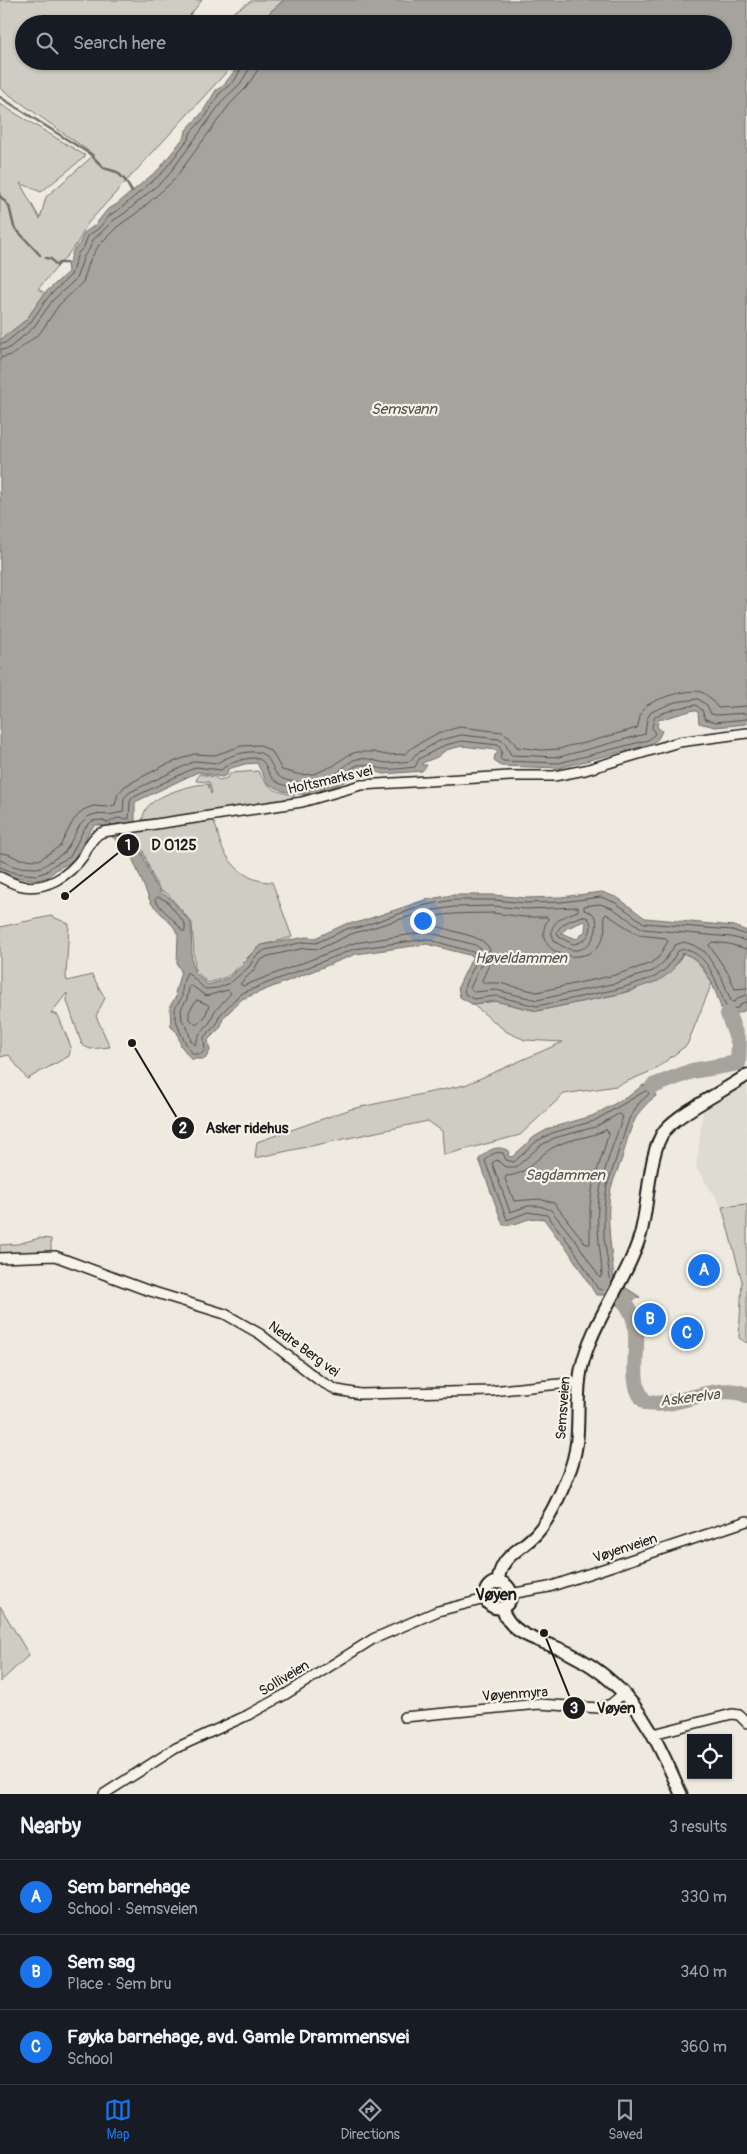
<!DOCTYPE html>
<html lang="en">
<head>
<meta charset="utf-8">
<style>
  body { margin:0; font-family:Pangolin,sans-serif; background:#20242c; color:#f1f3f6 }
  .controls { position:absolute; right:15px; bottom:15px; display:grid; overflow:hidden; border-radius:0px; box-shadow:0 1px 4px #0004 }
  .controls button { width:45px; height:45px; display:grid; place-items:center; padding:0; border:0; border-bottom:1px solid #363941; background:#171b24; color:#f1f3f6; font:25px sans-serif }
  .you { position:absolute; left:422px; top:920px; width:18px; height:18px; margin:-12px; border:4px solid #fff; border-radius:50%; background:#1a73e8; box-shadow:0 0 0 8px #1a73e833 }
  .badge { display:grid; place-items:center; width:32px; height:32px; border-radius:50%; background:#1a73e8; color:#fff; font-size:16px; font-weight:700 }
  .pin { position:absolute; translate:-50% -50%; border:2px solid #fff; box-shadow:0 1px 5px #0006 }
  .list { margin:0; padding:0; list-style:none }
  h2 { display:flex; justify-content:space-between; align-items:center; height:65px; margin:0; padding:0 20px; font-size:21px }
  h2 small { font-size:16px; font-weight:400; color:#9ea1a6 }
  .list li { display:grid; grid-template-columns:32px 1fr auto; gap:15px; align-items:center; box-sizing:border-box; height:75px; padding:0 20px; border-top:1px solid #363941 }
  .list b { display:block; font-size:19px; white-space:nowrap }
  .list p { margin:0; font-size:16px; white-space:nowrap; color:#9ea1a6 }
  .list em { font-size:16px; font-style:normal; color:#9ea1a6 }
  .icon { flex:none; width:28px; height:28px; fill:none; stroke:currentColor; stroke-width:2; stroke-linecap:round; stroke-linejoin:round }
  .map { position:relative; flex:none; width:747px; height:1794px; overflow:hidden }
  .search { position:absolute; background:#171b24; box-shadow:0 1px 4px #0004; left:15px; right:15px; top:15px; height:55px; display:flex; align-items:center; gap:12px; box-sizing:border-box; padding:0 18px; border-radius:28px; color:#9ea1a6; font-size:19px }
  .sheet { height:290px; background:#171b24 }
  nav { display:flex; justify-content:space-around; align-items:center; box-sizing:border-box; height:70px; border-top:1px solid #363941; background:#171b24; font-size:14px; color:#9ea1a6 }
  nav a { display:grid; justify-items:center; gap:2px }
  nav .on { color:#1a73e8 }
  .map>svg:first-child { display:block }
  .built { fill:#dedbd1 }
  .green { fill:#cfccc3; stroke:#767470 }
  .water { fill:#a6a39d; stroke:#6f6d69; fill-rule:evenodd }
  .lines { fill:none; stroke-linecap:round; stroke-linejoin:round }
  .shore { stroke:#535250; stroke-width:1 }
  .stream { stroke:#6f6d69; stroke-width:2.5 }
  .river { stroke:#a6a39d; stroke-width:16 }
  .minor-casing { stroke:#1c1c1c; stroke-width:12 }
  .major-casing { stroke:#1c1c1c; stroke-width:15 }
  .minor { stroke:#f7f3e8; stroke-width:9 }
  .major { stroke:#f7f3e8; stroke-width:11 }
  .labels { text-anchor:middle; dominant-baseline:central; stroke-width:4.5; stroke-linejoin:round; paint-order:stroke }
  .street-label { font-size:14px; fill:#1c1c1c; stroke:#f7f3e8 }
  .water-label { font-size:15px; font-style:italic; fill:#535250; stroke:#f7f3e8 }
  .quarter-label { font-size:16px; font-weight:bold; fill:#1c1c1c; stroke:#f7f3e8 }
  .leader { fill:none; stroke:#1c1c1c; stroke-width:2 }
  .callout-dot { fill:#1c1c1c; stroke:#f7f3e8; stroke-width:2 }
  .mark-label { font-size:15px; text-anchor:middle; font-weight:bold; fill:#fff }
  .callout-label { font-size:15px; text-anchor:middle; font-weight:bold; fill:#1c1c1c; stroke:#f7f3e8; stroke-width:4.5; stroke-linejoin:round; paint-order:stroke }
</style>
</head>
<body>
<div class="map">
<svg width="747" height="1794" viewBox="0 0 747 1794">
  <rect width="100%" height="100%" fill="#eeeae0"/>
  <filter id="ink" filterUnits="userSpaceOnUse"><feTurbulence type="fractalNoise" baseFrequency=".02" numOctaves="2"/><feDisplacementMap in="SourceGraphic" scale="10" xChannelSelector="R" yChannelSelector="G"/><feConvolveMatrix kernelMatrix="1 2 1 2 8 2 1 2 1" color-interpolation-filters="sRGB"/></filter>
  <g filter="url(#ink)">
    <path class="built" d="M 747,1083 L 747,1204 L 722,1207 L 696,1168 L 703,1110 Z"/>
    <path class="green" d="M 0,0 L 202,0 L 183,24 L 24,24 L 24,61 L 242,61 L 236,70 L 232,66 L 88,223 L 76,245 L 38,289 L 45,293 L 26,320 L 0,340 L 0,104 L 86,156 L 41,192 L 20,183 L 40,219 L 46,197 L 94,155 L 0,88 Z
      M 253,0 L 284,0 L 270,12 L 264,24 L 203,24 L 232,13 Z
      M 258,771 C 268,788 275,792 295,795 L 288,800 L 180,817 L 142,820 C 143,817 144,812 146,809 C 155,795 192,784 208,784 L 211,794 L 212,792 L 209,782 L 196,781 L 199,774 L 215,777 L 219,780 L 227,778 L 231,773 Z
      M 210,820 L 213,821 C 218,829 218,839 222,847 C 232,868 249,882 272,882 L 292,937 L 259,946 L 232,973 L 226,977 L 208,983 L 195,970 L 192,923 L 168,894 L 161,891 L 154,880 L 143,851 L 133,839 L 133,832 Z
      M 51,916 L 69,924 L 66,976 L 67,981 L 92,975 L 105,998 L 96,1016 L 110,1047 L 90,1049 L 82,1045 L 67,1001 L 67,993 L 51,1013 L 58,1015 L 71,1047 L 69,1056 L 27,1079 L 9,1055 L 0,1057 L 0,927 Z
      M 683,953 L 696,959 L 712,983 L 687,1045 L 654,1070 L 616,1086 L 564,1094 L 520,1135 L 444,1155 L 442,1131 L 428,1121 L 255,1158 L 257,1142 L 351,1109 L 465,1085 L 563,1042 L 525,1040 L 507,1032 L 472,1004 L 495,1001 L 537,1011 L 619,994 L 634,990 L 678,963 Z
      M 747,1204 L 747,1343 L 739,1338 L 742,1281 L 722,1207 Z
      M 40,1238 L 51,1239 L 51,1253 L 0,1261 L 0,1245 L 17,1244 Z
      M 0,1606 L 29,1655 L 0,1682 Z"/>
    <path class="water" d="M 284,0 L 747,0 L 747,724 L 715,727 L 699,723 L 698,712 L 694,710 L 658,720 L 657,727 L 662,731 L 658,739 L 651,744 L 559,768 L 501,766 L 494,761 L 495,755 L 498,753 L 496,750 L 462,746 L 446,750 L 437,757 L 422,763 L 422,765 L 427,765 L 422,771 L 384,774 L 370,770 L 358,770 L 344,782 L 318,792 L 305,795 L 283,791 L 267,783 L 257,763 L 245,764 L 228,769 L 227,775 L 221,777 L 198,772 L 135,802 L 135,824 L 120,826 L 119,823 L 116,824 L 117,827 L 103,830 L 102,825 L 95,825 L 89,832 L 73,861 L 57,869 L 48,877 L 37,880 L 13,877 L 0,871 L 0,340 L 26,320 L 45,293 L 68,272 L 67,263 L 70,261 L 73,251 L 79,244 L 84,233 L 95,225 L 107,210 L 117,204 L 159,169 L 185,136 L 186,130 L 202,113 L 216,90 L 223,86 L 242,61 L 723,61 L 723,24 L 264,24 L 270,12 Z
      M 131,831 L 132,840 L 142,853 L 153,881 L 161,893 L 169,897 L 191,923 L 192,960 L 194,971 L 208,985 L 228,978 L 245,963 L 251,954 L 262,945 L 306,937 L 315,938 L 348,923 L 356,923 L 425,900 L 452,895 L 494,895 L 525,898 L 561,897 L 602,892 L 618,898 L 645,918 L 734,926 L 747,931 L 747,1005 L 744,1011 L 739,1013 L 723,1014 C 716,992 707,961 683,953 L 671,972 L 658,981 L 619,994 L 537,1011 L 495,1001 L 472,1004 L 460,997 L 458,987 L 473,956 L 427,944 L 356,954 L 242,999 L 223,1018 L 221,1027 L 208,1040 L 210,1051 L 205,1059 L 191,1059 L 181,1046 L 177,1032 L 171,1027 L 170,1006 L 177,995 L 175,993 L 181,971 L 177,964 L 178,935 L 174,927 L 151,903 L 133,860 L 121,844 L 110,835 ZM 584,921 L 586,922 L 585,931 L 577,939 L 561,933 L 567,928 Z
      M 643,1085 L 653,1086 L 656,1096 C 634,1112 630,1129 623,1155 C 620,1166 614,1177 611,1188 C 605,1219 612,1250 614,1280 L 640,1297 L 618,1306 L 604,1295 L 596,1295 L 568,1250 L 557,1237 L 544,1219 C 525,1215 519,1227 503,1225 L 479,1159 C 488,1150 497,1144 509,1151 L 508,1156 L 512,1157 L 534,1137 L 550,1128 L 592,1116 L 629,1096 Z"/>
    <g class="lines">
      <path class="shore" d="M 0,344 L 5,343 L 30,323 L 49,296 L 71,275 L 78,253 L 84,247 L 88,236 L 99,228 L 110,215 L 121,208 L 162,173 L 189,138 L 191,132 L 206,116 L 219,94 L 235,80 L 245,61
        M 0,350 L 8,349 L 33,328 L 53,300 L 76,279 L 84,256 L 89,250 L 93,240 L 114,220 L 125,213 L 167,177 L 224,99 L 240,84 L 250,68 L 252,61
        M 0,358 L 12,355 L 40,333 L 59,305 L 83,282 L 90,260 L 99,245 L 118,226 L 138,212 L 173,181 L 230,104 L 246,88 L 257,71 L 259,61
        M 0,853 L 8,854 L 19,859 L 39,860 L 60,846 L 73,821 L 83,810 L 93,806 L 108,807 L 115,805 L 118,794 L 125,786 L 163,766 L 194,754 L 215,755 L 241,746 L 260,745 L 272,752 L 282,770 L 301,775 L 314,774 L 333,766 L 348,755 L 357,752 L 373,752 L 386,755 L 405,754 L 413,747 L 438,733 L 460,727 L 502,732 L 510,737 L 517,747 L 541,750 L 560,749 L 568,746 L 585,743 L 637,728 C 640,721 639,713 645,707 C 653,699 690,688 701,692 C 709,695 713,702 718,708 L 747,706
        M 0,860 L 16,867 L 36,868 L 42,867 L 65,852 L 80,825 L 89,816 L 96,814 L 109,815 L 123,812 L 124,798 L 130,792 L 195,761 L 218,763 C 226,756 255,747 264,755 C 276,764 270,777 290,781 C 305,784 324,781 338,772 C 344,768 349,761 357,759 C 368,757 376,762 387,763 C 394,763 402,762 410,761 L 416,754 L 441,740 L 461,735 L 499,739 L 505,743 L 511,755 L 559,757 L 645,734 L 647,719 L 651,712 L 675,702 L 698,699 L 707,705 L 711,714 L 717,715 L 747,713
        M 0,867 L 15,873 L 36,875 L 46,872 L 54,865 L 70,857 L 84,829 L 92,821 L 102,820 L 108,823 L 117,818 L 129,819 L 130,802 L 132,798 L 196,767 L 221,770 C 226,764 250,755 259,759 C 272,765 262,782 292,787 C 307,790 330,787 342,776 C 347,772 352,767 358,765 C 368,763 375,768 384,769 C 394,770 405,768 415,767 L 419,759 L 445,745 L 462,741 L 498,745 L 502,751 L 500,758 L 503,761 L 559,763 L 648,740 L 655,734 L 652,727 L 655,716 L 677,708 L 696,705 L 702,710 L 705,719 L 716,722 L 747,719
        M 158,897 L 167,901 L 185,924 L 185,931 L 182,931 C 175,919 163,912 155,900 Z
        M 493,913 L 524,917 L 547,917 L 548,919 C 523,961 615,977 604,916 L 606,914 L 639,935 L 666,938 L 668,941 L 658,958 L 649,964 L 615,975 L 537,992 L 499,983 L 483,983 L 482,980 C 497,950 493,941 460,933 C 449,930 437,925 425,925 L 423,923 C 432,911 478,914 493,913 Z
        M 583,916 L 588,918 C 596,929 586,943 573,944 L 559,937 L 557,932 C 562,922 573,919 583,916 Z
        M 747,935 L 732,930 L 644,923 L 616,903 L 601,897 L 561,902 L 526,903 L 494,900 L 453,900 L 426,905 L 357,928 L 349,928 L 316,943 L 305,942 L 265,950 L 255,957 L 249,967 L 230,983 L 218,988 L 205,989 L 187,972 C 183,979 182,988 182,996 C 181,1001 175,1004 175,1010 C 174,1021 185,1045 193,1054 L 201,1054 L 205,1050 L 204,1037 L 216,1025 L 220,1015 L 240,994 L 354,949 L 427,939 L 476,953 C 481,966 461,979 465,994 L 473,999 L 496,996 L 537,1006 L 618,989 L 655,977 L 667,968 L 678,951 L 684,949 C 711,955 717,986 727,1009 L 738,1008 L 742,1003 L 747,1002
        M 747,941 L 731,937 L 643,929 L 612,908 L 600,904 L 584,906 L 584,910 L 592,913 L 596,918 C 599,932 590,951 574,950 C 568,950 561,945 555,942 L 551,932 C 554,919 567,915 578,911 L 578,907 L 526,909 L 493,906 L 454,907 L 428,911 L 351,934 L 319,949 L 305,948 L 268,956 L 259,961 L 254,970 L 240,984 L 243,986 L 354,943 L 427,932 L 475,945 L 481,949 L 483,960 L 470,988 L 474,992 L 496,990 L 537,1000 L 616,983 L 653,971 L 663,963 L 675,945 L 684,942 L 693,945 L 705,952 L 722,978 L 731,1001 L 734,1002 L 740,997 L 747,995
        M 747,949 L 729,944 L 712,942 L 709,945 L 728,973 L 735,989 L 747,988
        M 192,986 L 206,996 L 228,990 L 231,993 L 214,1012 L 210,1022 L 199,1035 L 195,1045 L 191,1041 L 187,1027 L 182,1020 L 181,1009 L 187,999 L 189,987 Z
        M 197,1000 L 207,1004 L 209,1006 L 204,1018 L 196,1025 L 189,1018 L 189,1012 Z
        M 619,1114 L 623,1117 C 613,1145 600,1177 598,1206 C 596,1229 601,1252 602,1275 L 600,1278 L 578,1244 L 551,1210 L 540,1206 L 528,1206 L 510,1212 L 492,1163 L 497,1160 L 505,1167 L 516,1167 L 540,1146 L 554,1138 L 595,1127 Z
        M 606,1130 L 609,1133 L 593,1184 L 590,1206 L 590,1244 L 586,1244 L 554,1203 L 539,1199 L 514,1201 L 505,1179 L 506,1176 C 529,1175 535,1157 554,1147 C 570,1138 590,1138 606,1130 Z
        M 607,1291 L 598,1289 L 573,1248 L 547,1215 L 528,1212 L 507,1220 L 485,1161 C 489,1155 496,1151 503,1153 L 506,1160 L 514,1162 L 537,1141 L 552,1133 L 594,1121 L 647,1090 L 649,1094 L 639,1103 L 629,1119 L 607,1186 L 604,1207 L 604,1238 L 611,1284"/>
      <path class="stream" d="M 0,97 L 90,154 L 104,168 L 117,172 L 125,180 L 132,192
        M 0,196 L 9,206 L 14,227 L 40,255
        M 46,258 L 51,259 L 57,266 L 59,263 L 67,263"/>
      <path class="river" d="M 653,1086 L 692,1071 L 738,1063 L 739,1044 L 728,1014
        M 610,1287 C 619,1295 627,1302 632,1314 C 644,1340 624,1385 647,1403 C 680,1408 715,1382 747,1395"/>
      <defs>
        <path id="minor" d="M 0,877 C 6,880 12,883 18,885 C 45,892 69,876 84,855 C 89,846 93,835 103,832 L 302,802 L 361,785 L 510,776 L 554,776 L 585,770 L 679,742 L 747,733
          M 0,1258 L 55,1256 L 144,1289 L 225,1314 L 260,1334 L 320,1381 L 337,1390 L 360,1394 L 491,1391 L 579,1382
          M 510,1594 L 549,1587 L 747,1521
          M 404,1717 L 539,1704 L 599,1708 L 611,1704 L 624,1693
          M 653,1734 L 732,1714 L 739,1715 L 747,1723
          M 104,1794 L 176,1748 L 248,1715 L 286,1694 L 373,1639 L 438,1611 L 485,1599"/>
        <path id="major" d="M485 1595a13 13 0 1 1 26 0a13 13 0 1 1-26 0Z
          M 498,1583 C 500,1555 519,1552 536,1534 C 549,1520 561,1493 568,1475 C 584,1438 574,1406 581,1370 C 591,1322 626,1282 640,1236 C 649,1207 648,1151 665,1130 C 680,1112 726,1090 747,1075
          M 502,1608 C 511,1638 544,1640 569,1653 C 585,1661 600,1671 613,1683 C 646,1712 663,1754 681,1794"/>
      </defs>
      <use href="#minor" class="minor-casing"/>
      <use href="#major" class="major-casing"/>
      <use href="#minor" class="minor"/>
      <use href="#major" class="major"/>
    </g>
  </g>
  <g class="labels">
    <g class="street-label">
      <text transform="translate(330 780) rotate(-13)">Holtsmarks vei</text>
      <text transform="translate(304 1349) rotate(36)">Nedre Berg vei</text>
      <text transform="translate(563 1408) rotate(-86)">Semsveien</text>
      <text transform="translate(625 1548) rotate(-18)">Vøyenveien</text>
      <text transform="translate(284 1678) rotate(-31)">Solliveien</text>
      <text transform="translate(515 1694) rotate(-4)">Vøyenmyra</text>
    </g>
    <g class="water-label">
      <text x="404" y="409">Semsvann</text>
      <text x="521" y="958">Høveldammen</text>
      <text x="565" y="1175">Sagdammen</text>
      <text transform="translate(690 1398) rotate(-7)">Askerelva</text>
    </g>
    <g class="quarter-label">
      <text x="496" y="1595">Vøyen</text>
    </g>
  </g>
  <path class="leader" d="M65 896L128 845M132 1043L183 1128M544 1633L574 1708"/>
  <g class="callout-dot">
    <circle cx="65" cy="896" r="5"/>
    <circle cx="132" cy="1043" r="5"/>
    <circle cx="544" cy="1633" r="5"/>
    <circle cx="128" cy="845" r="12"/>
    <circle cx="183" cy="1128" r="12"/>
    <circle cx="574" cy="1708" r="12"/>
  </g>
  <g class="mark-label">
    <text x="128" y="850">1</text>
    <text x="183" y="1133">2</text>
    <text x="574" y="1713">3</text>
  </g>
  <g class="callout-label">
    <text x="174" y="850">D 0125</text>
    <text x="247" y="1133">Asker ridehus</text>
    <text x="616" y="1713">Vøyen</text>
  </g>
</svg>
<div class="controls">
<button><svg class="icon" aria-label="locate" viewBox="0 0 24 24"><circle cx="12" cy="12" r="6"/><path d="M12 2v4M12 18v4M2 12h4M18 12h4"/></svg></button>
</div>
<div class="you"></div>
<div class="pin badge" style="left:704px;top:1270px">A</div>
<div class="pin badge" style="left:650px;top:1319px">B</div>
<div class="pin badge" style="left:687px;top:1333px">C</div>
<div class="search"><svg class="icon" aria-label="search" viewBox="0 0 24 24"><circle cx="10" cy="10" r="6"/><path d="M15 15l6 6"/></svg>Search here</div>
</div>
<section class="sheet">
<h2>Nearby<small>3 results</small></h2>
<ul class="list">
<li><span class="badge">A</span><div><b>Sem barnehage</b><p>School · Semsveien</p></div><em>330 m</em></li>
<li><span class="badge">B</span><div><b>Sem sag</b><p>Place · Sem bru</p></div><em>340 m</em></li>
<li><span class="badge">C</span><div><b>Føyka barnehage, avd. Gamle Drammensvei</b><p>School</p></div><em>360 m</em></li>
</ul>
</section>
<nav>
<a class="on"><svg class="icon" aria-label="map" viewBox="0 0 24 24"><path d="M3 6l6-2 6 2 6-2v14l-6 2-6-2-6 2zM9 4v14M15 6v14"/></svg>Map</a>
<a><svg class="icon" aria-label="directions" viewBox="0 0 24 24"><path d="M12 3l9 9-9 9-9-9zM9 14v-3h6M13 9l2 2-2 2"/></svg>Directions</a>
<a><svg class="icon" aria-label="saved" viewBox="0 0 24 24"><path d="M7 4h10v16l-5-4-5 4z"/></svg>Saved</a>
</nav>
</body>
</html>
